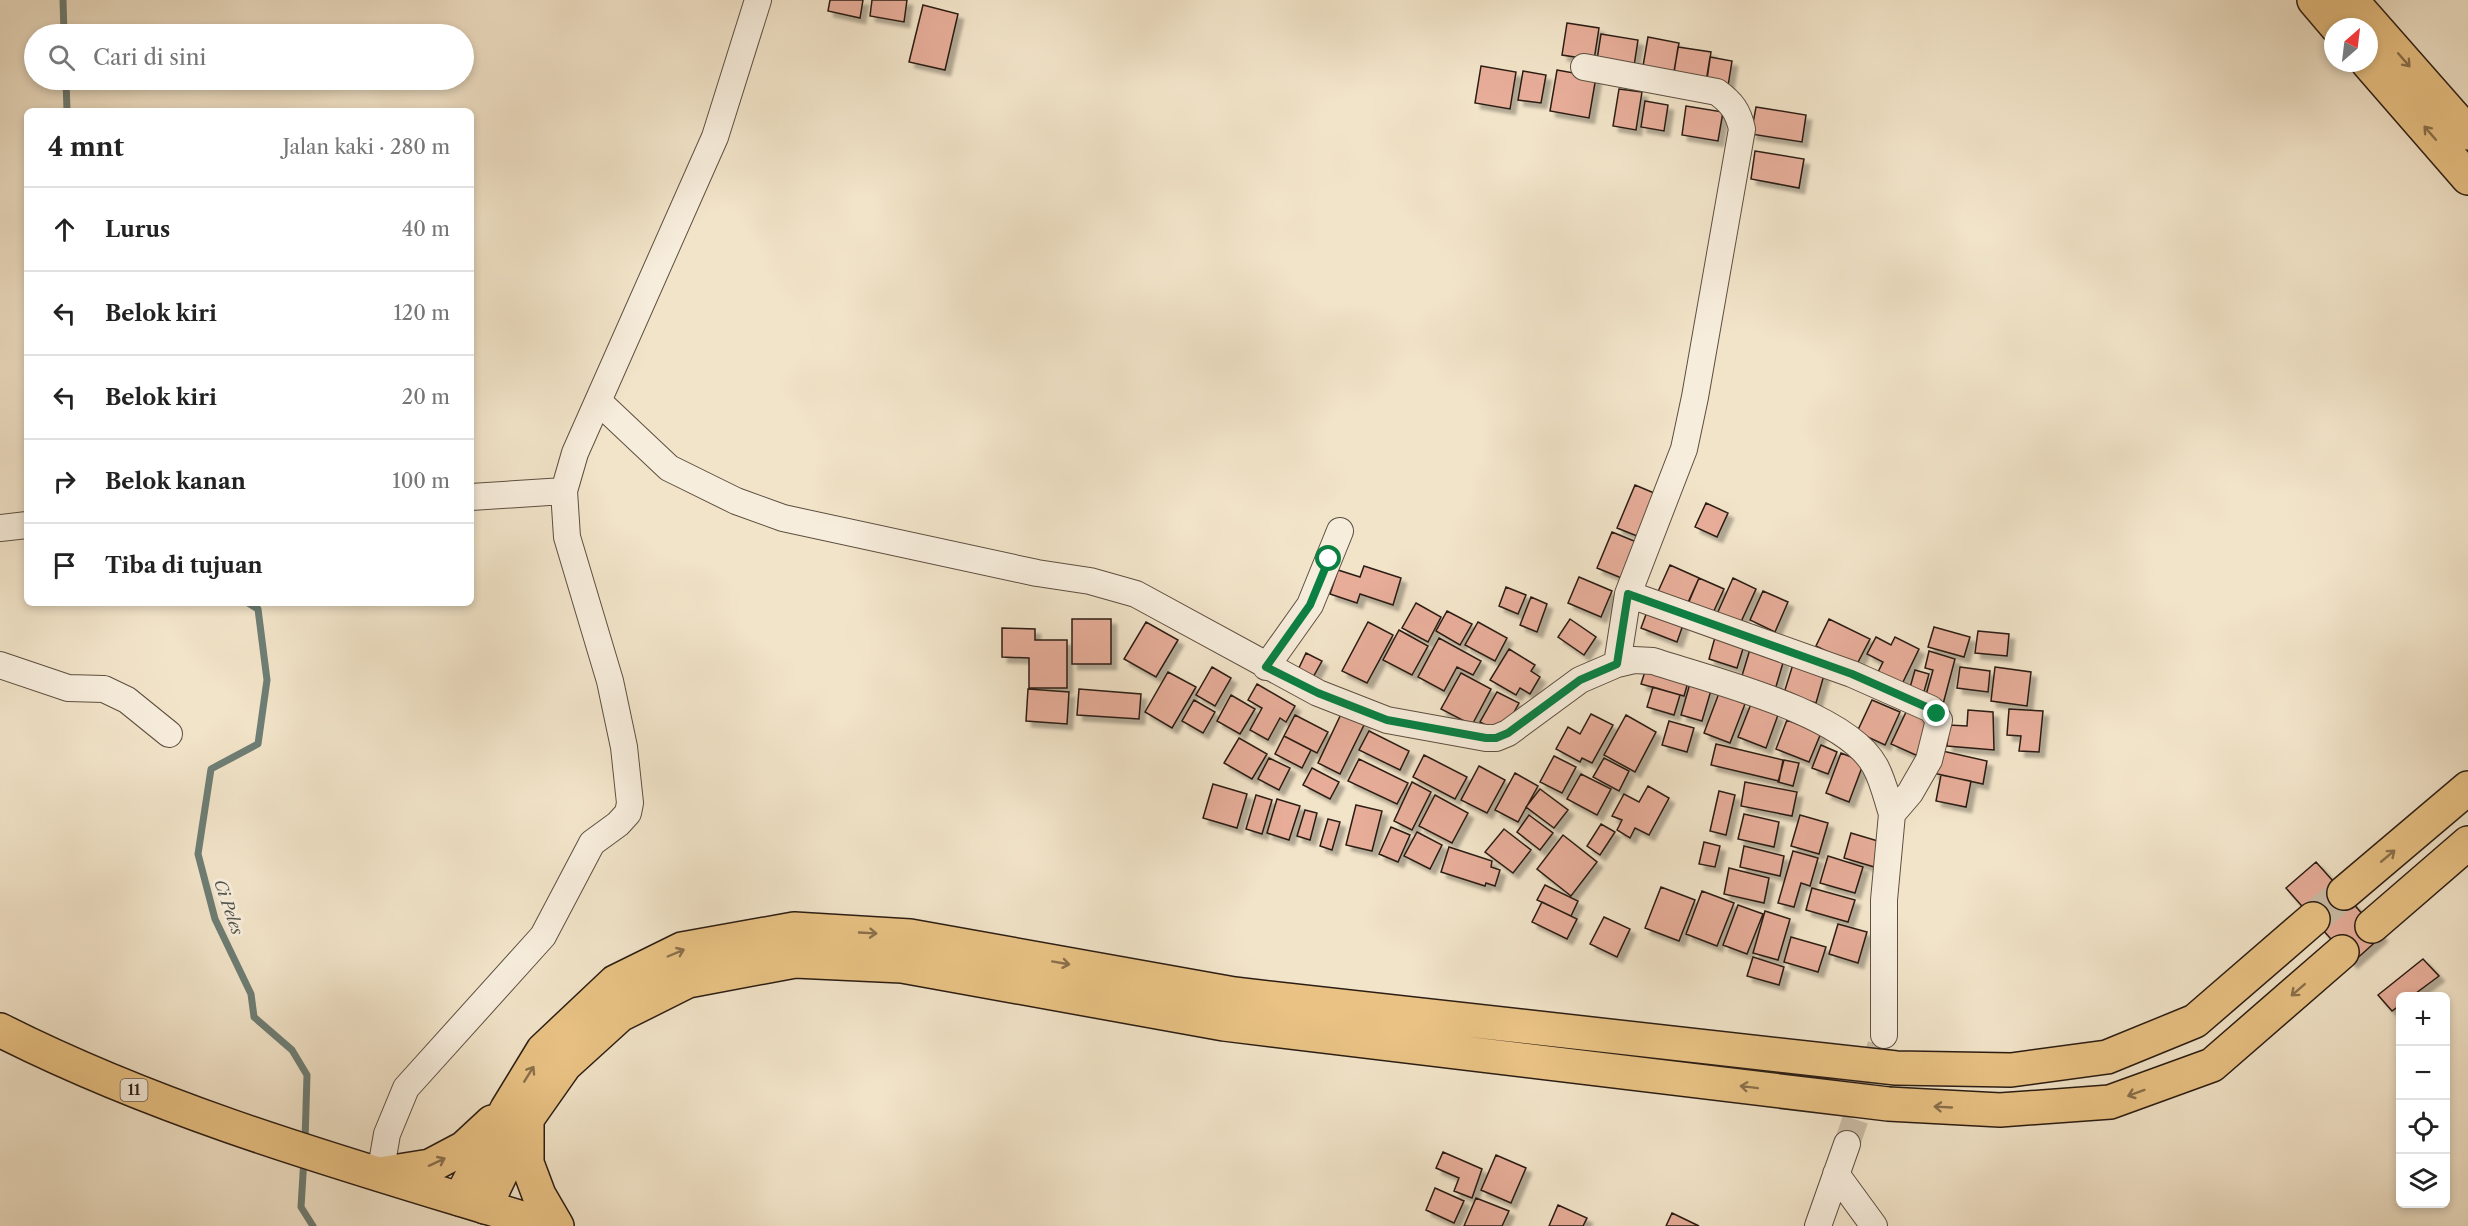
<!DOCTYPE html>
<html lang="id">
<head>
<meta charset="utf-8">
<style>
  body { margin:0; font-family:"Libre Caslon Text",serif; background:#f6f6f6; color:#222 }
  .controls { position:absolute; right:18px; bottom:18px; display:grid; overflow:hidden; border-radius:9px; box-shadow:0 3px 9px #0003 }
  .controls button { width:54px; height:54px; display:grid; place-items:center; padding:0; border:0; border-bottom:2px solid #e0e0e0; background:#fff; color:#222; font:30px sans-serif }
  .compass { position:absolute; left:2324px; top:18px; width:54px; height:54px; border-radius:50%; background:#fff; box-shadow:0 3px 9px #0003; rotate:28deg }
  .stop { position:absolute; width:18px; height:18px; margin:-14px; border:4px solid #0b8043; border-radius:50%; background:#fff }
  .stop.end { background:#0b8043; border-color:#fff; box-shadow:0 2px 6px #0008 }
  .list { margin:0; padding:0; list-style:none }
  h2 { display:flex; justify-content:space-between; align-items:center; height:78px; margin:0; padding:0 24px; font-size:26px }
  h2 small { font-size:20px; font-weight:400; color:#767676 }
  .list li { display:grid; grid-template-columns:39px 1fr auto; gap:18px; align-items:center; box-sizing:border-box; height:84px; padding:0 24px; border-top:2px solid #e0e0e0 }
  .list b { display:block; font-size:22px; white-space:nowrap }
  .list em { font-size:20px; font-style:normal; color:#767676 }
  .icon { flex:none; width:33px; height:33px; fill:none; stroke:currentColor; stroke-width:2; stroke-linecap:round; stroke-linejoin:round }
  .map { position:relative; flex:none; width:2468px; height:1226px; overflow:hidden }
  .search { position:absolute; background:#fff; box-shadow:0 3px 9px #0003; left:24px; top:24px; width:450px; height:66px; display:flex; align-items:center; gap:15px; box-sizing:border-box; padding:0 21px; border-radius:33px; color:#767676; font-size:22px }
  .panel { position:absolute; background:#fff; box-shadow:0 3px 9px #0003; left:24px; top:108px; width:450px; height:498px; border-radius:9px }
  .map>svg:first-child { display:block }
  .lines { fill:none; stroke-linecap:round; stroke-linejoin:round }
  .stream { stroke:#6e7e75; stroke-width:7 }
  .building { fill:#e7ad99; stroke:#2b1d13; stroke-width:1.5; filter:url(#shadow) }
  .minor-tunnel { stroke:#cabca5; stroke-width:26; stroke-dasharray:26 13; stroke-linecap:butt }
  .motorway-tunnel { stroke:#cabca5; stroke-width:33; stroke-dasharray:33 16; stroke-linecap:butt }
  .minor-casing { stroke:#5d4f40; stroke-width:28 }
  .trunk-casing { stroke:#2b1d13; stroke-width:36 }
  .motorway-casing { stroke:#2b1d13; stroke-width:36 }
  .minor { stroke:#f7eddc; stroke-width:26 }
  .trunk { stroke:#e9c284; stroke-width:33 }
  .motorway { stroke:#e9c284; stroke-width:33 }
  .oneway { stroke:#8a704c }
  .route { stroke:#0b8043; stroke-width:8 }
  .labels { text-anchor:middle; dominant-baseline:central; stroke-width:6; stroke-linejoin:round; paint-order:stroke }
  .shield { fill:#f7eddc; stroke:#685b4f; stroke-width:1.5 }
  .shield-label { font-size:14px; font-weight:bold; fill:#2b1d13 }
  .water-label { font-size:16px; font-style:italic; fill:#52554c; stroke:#f7eddc }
</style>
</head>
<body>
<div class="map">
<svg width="2468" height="1226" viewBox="0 0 2468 1226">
  <defs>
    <filter id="shadow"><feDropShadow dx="5.5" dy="5.5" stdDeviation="1.5" flood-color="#0004"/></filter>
  </defs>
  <rect width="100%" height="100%" fill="#f2e4c9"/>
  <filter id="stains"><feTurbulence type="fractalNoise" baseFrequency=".00333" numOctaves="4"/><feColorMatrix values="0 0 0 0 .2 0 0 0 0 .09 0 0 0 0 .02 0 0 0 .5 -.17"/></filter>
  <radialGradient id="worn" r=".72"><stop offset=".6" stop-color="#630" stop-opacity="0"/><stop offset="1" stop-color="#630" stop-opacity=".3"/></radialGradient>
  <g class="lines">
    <path class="stream" d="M 63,0 L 64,34
      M 66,80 L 67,111
      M 248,603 L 258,609 L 267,680 L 258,744 L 211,769 L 198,854 L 215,919 L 251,994 L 254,1017 L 292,1050 L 307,1075 L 305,1141
      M 304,1158 L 301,1207 L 313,1226"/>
  </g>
  <path class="building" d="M 830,0 L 863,0 L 860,18 L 828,11 Z
    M 872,0 L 907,0 L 904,22 L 870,16 Z
    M 923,5 L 958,14 L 945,70 L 909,62 Z
    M 1567,23 L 1599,28 L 1594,60 L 1562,55 Z
    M 1601,34 L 1638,40 L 1634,66 L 1597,60 Z
    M 1648,37 L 1679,43 L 1673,77 L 1642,72 Z
    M 1678,47 L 1711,52 L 1707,79 L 1674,73 Z
    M 1710,57 L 1732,61 L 1728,86 L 1706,82 Z
    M 1481,66 L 1516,72 L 1510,109 L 1475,103 Z
    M 1557,70 L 1596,77 L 1589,118 L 1550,111 Z
    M 1523,71 L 1546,75 L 1541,103 L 1518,100 Z
    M 1619,89 L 1642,92 L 1636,130 L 1613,126 Z
    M 1645,101 L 1668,105 L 1664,131 L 1641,127 Z
    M 1686,106 L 1723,112 L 1718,141 L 1682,135 Z
    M 1756,107 L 1806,115 L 1802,142 L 1751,134 Z
    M 1755,151 L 1804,159 L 1799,188 L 1751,179 Z
    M 1635,485 L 1654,493 L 1637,536 L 1617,528 Z
    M 1706,503 L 1728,513 L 1717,537 L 1695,527 Z
    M 1612,532 L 1639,543 L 1624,579 L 1597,568 Z
    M 1670,565 L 1699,578 L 1685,609 L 1656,596 Z
    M 1364,566 L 1401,578 L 1393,605 L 1360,594 L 1357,603 L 1330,594 L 1338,570 L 1360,577 Z
    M 1579,577 L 1612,591 L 1601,617 L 1568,603 Z
    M 1699,578 L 1724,589 L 1712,615 L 1688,604 Z
    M 1733,578 L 1756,589 L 1740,624 L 1717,614 Z
    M 1506,587 L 1526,595 L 1518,614 L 1499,606 Z
    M 1763,591 L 1788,602 L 1775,632 L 1750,620 Z
    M 1531,597 L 1547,604 L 1537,632 L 1520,625 Z
    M 1416,603 L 1441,617 L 1428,642 L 1402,628 Z
    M 1648,609 L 1684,622 L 1677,642 L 1641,628 Z
    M 1447,611 L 1472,624 L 1460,645 L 1436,631 Z
    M 1072,619 L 1111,619 L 1111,664 L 1072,664 Z
    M 1570,619 L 1596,637 L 1584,655 L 1558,637 Z
    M 1829,619 L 1870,639 L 1856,666 L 1816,646 Z
    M 1146,622 L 1178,640 L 1156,677 L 1124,659 Z
    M 1368,622 L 1393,635 L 1367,683 L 1342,671 Z
    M 1478,622 L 1507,638 L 1495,661 L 1465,645 Z
    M 1934,627 L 1970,637 L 1964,657 L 1928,647 Z
    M 1002,628 L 1035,629 L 1035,640 L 1067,640 L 1067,688 L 1029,688 L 1029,658 L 1002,657 Z
    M 1399,630 L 1428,646 L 1412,675 L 1383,660 Z
    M 1717,630 L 1746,639 L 1737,668 L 1709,659 Z
    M 1978,631 L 2009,634 L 2007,656 L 1975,653 Z
    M 1876,637 L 1891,645 L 1895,637 L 1919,649 L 1902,684 L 1878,672 L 1883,662 L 1867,654 Z
    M 1439,638 L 1481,661 L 1473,675 L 1457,667 L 1444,691 L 1418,677 Z
    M 1751,646 L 1785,656 L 1775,690 L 1741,679 Z
    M 1509,649 L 1535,665 L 1531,671 L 1540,677 L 1530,694 L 1520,688 L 1516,695 L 1490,680 Z
    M 1929,651 L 1955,659 L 1942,708 L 1924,702 L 1933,670 L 1925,668 Z
    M 1306,653 L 1322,661 L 1312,679 L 1297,672 Z
    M 1795,658 L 1826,668 L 1816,703 L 1784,693 Z
    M 1648,662 L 1690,675 L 1684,696 L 1641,684 Z
    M 1212,667 L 1231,678 L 1215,706 L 1196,695 Z
    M 1960,667 L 1990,671 L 1988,692 L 1957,688 Z
    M 1995,667 L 2031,672 L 2027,706 L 1991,701 Z
    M 1915,670 L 1929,674 L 1923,695 L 1909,691 Z
    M 1168,672 L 1196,687 L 1172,728 L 1145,712 Z
    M 1461,673 L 1491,689 L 1472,725 L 1441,709 Z
    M 1691,680 L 1712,687 L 1702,721 L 1681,715 Z
    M 1257,684 L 1295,706 L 1286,722 L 1280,718 L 1268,740 L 1250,730 L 1262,708 L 1248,700 Z
    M 1653,687 L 1680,695 L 1674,715 L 1647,707 Z
    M 1028,689 L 1069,692 L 1067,724 L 1026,721 Z
    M 1079,689 L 1141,694 L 1139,719 L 1077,715 Z
    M 1497,692 L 1519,703 L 1502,734 L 1480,722 Z
    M 1719,693 L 1745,704 L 1730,743 L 1704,733 Z
    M 1231,695 L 1255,709 L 1240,734 L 1217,721 Z
    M 1194,700 L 1215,712 L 1203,733 L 1182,721 Z
    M 1872,700 L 1900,712 L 1885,745 L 1857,732 Z
    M 1751,704 L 1778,715 L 1766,748 L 1738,737 Z
    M 2009,709 L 2043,711 L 2039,752 L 2019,751 L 2021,736 L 2007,735 Z
    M 1907,710 L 1934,723 L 1918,756 L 1891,744 Z
    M 1968,710 L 1993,712 L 1994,750 L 1947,746 L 1949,725 L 1967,726 Z
    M 1342,712 L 1365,723 L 1340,774 L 1318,763 Z
    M 1591,714 L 1613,725 L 1592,763 L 1582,758 L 1580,762 L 1556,749 L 1568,727 L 1580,734 Z
    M 1295,715 L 1328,732 L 1317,753 L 1284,736 Z
    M 1626,715 L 1656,732 L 1635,772 L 1604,755 Z
    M 1787,720 L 1821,733 L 1809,762 L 1776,749 Z
    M 1669,721 L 1694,728 L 1687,752 L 1662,745 Z
    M 1369,731 L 1409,751 L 1400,770 L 1359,750 Z
    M 1284,736 L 1311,750 L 1302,768 L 1275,754 Z
    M 1239,738 L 1267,754 L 1252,779 L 1224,763 Z
    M 1716,744 L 1783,760 L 1779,781 L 1711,765 Z
    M 1821,745 L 1837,752 L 1828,774 L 1812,768 Z
    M 1938,750 L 1987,761 L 1983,784 L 1933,773 Z
    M 1841,753 L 1864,762 L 1849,802 L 1826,793 Z
    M 1424,755 L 1467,777 L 1455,799 L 1413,777 Z
    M 1554,756 L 1576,767 L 1562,793 L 1540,782 Z
    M 1269,758 L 1290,768 L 1279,790 L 1258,779 Z
    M 1604,758 L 1629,771 L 1619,791 L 1593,777 Z
    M 1359,759 L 1408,783 L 1397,804 L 1348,781 Z
    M 1784,760 L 1799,763 L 1793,786 L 1778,782 Z
    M 1479,766 L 1505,780 L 1487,813 L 1461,800 Z
    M 1312,768 L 1339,782 L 1330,799 L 1303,785 Z
    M 1515,773 L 1538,786 L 1518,822 L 1495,810 Z
    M 1581,774 L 1611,789 L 1597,815 L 1567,799 Z
    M 1941,775 L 1971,781 L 1966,807 L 1936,801 Z
    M 1412,782 L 1431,792 L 1412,830 L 1394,821 Z
    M 1745,782 L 1797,792 L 1792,816 L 1741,806 Z
    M 1213,784 L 1247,794 L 1237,828 L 1203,818 Z
    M 1648,786 L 1669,798 L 1649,835 L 1635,828 L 1630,838 L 1617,830 L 1622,820 L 1612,816 L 1624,794 L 1639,802 Z
    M 1540,789 L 1568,810 L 1554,828 L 1526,807 Z
    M 1719,791 L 1735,795 L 1726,835 L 1710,831 Z
    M 1256,795 L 1272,800 L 1262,834 L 1246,829 Z
    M 1435,795 L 1468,813 L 1452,843 L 1419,826 Z
    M 1277,799 L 1300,806 L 1289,840 L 1267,833 Z
    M 1356,805 L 1382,811 L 1372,851 L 1346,845 Z
    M 1305,810 L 1317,813 L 1310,840 L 1297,836 Z
    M 1744,814 L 1779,822 L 1774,847 L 1738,839 Z
    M 1529,815 L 1553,833 L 1540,850 L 1517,832 Z
    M 1800,815 L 1828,823 L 1819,854 L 1791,846 Z
    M 1328,819 L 1340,822 L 1332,850 L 1320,846 Z
    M 1601,824 L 1615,832 L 1600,855 L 1587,846 Z
    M 1391,827 L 1410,835 L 1398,862 L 1379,854 Z
    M 1504,829 L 1531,850 L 1513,873 L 1485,852 Z
    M 1417,832 L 1442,845 L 1430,869 L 1404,856 Z
    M 1851,833 L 1888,844 L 1881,869 L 1844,858 Z
    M 1563,835 L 1597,862 L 1571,896 L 1537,869 Z
    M 1704,842 L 1720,846 L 1715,867 L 1699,864 Z
    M 1744,846 L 1784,856 L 1780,876 L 1740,867 Z
    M 1449,847 L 1492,861 L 1491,867 L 1500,870 L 1495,886 L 1486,883 L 1485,886 L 1441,872 Z
    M 1793,851 L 1818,858 L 1810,886 L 1801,883 L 1794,907 L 1778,903 Z
    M 1828,856 L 1863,867 L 1855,893 L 1820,883 Z
    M 2316,862 L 2382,936 L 2352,963 L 2286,888 Z
    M 1729,868 L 1769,878 L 1764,903 L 1724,894 Z
    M 1545,885 L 1578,901 L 1571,916 L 1537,900 Z
    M 1661,887 L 1695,900 L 1679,941 L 1645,928 Z
    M 1812,888 L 1855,900 L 1848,922 L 1806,910 Z
    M 1702,891 L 1734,903 L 1717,946 L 1686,934 Z
    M 1542,902 L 1577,919 L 1567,939 L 1532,922 Z
    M 1738,905 L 1763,914 L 1747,954 L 1723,945 Z
    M 1765,911 L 1790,919 L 1778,960 L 1753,953 Z
    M 1604,917 L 1630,929 L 1617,957 L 1590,944 Z
    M 1838,924 L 1867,932 L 1858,963 L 1829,954 Z
    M 1791,937 L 1826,947 L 1818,972 L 1784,962 Z
    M 1753,957 L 1784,967 L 1779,985 L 1747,976 Z
    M 2423,959 L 2439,976 L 2412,996 L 2400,996 L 2400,1005 L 2392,1011 L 2378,995 Z
    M 1443,1152 L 1482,1169 L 1472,1198 L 1454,1191 L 1459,1178 L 1436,1168 Z
    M 1496,1155 L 1526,1168 L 1511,1203 L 1481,1190 Z
    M 1435,1188 L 1464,1201 L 1454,1223 L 1426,1210 Z
    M 1476,1198 L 1509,1211 L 1502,1226 L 1464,1226 Z
    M 1558,1205 L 1587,1218 L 1583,1226 L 1549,1226 Z
    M 1672,1213 L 1699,1226 L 1666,1226 Z"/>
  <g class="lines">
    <path class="minor-tunnel" d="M 1847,1144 L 1884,1035"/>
    <path class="motorway-tunnel" d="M 2313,919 L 2344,893"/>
    <defs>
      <path id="minor" d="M 1584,67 L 1717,92 C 1732,103 1738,111 1742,129 L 1695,397 L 1684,449 L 1628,594
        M 599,402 L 669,468 L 736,501 L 783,518 L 1037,573 L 1090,581 L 1136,594 L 1318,693 L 1387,720 L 1486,738 L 1496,738 L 1508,733 L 1580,680 L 1617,664 L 1628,594 L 1852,674 L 1931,709 L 1939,720 L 1929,760 L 1910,793 L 1892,814 L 1884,900 L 1884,1035
        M 471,497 L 564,491
        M 0,528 L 27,525
        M 1617,664 L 1634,660 L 1653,661 C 1710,680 1846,712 1875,766 C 1883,780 1887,799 1892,814
        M 0,665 L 68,688 L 104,689 L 127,700 L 169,734
        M 1266,667 L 1310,605 L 1340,531
        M 380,1174 L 387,1134 L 406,1088 L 543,936 L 592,843 L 618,824 L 628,813 L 630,803 L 624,747 L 610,681 L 567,537 L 564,491 L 575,453 L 715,137 L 758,0
        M 1836,1174 L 1874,1226
        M 1818,1226 L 1847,1144"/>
      <path id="trunk" d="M 0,1030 C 174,1118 363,1169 548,1226"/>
      <path id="motorway" d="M 2314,0 L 2337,27
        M 2351,0 L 2468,133
        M 2368,63 L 2468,178
        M 2344,893 L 2468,788
        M 2372,926 L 2468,843
        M 527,1123 L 527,1163 L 539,1195 L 557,1226
        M 380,1174 L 430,1166 L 464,1148 L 492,1122
        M 460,1199 L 507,1109 L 543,1050 L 615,982 L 682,949 L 794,929 L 910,936 L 1234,994 L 1896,1068 L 2011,1070 L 2107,1057 L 2195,1021 L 2313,919
        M 485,1207 L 527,1119 L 565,1065 L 620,1015 L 688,981 L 795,961 L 902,966 L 1224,1024 L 1888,1104 L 2000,1110 L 2110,1102 L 2212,1065 L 2342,952"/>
    </defs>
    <use href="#minor" class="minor-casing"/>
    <use href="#trunk" class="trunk-casing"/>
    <use href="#motorway" class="motorway-casing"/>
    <use href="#minor" class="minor"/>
    <use href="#trunk" class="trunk"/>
    <use href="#motorway" class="motorway"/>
  </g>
  <defs><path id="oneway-shaft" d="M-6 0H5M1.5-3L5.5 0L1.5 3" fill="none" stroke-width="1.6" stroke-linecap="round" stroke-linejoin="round" transform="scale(1.5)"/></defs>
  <g class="oneway">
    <use href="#oneway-shaft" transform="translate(2404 60) rotate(49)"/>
    <use href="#oneway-shaft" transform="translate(2430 133) rotate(-131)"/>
    <use href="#oneway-shaft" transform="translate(2388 856) rotate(-40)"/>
    <use href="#oneway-shaft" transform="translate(868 933) rotate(3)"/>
    <use href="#oneway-shaft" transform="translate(676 953) rotate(-23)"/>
    <use href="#oneway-shaft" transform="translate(1061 963) rotate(10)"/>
    <use href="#oneway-shaft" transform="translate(2298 990) rotate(139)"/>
    <use href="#oneway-shaft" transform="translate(529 1074) rotate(-58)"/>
    <use href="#oneway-shaft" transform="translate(1749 1087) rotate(-173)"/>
    <use href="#oneway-shaft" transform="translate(2136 1093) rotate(160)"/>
    <use href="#oneway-shaft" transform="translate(1943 1107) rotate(-177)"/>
    <use href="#oneway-shaft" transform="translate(437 1162) rotate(-25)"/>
  </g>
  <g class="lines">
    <path class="route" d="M 1329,559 L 1310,605 L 1266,667 L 1318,693 L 1387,720 L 1486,738 L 1496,738 L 1508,733 L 1580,680 L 1617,664 L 1628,594 L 1852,674 L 1931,709 L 1937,714"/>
  </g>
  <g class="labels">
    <rect class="shield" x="120.5" y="1079" width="27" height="22" rx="4.5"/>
    <g class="shield-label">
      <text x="134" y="1090">11</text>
    </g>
    <g class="water-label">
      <text transform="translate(229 907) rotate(71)">Ci Peles</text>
    </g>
  </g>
  <rect width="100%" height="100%" filter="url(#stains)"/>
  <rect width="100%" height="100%" fill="url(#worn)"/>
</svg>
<div class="controls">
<button>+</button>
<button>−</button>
<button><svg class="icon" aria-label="locate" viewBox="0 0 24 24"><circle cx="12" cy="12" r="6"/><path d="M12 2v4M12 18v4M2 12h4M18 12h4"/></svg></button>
<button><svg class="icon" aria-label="layers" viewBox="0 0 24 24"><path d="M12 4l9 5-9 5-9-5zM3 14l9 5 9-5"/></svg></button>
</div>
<svg class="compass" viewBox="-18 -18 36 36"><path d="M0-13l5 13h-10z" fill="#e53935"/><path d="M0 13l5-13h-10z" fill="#767676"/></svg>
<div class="stop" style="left:1329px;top:559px"></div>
<div class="stop end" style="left:1937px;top:714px"></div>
<div class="search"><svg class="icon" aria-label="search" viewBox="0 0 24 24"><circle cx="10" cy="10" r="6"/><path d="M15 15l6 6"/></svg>Cari di sini</div>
<section class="panel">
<h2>4 mnt<small>Jalan kaki · 280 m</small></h2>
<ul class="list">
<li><svg class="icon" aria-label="ahead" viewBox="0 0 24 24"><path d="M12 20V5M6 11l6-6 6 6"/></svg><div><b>Lurus</b></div><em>40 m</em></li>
<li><svg class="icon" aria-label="left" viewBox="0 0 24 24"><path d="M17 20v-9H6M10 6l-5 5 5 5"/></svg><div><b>Belok kiri</b></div><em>120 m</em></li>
<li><svg class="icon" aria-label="left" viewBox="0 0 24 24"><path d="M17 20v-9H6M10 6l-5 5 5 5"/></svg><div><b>Belok kiri</b></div><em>20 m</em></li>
<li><svg class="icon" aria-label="right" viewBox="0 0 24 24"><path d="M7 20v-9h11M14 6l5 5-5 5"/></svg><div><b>Belok kanan</b></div><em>100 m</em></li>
<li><svg class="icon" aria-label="arrive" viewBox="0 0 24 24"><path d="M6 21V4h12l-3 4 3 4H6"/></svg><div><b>Tiba di tujuan</b></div></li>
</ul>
</section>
</div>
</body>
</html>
